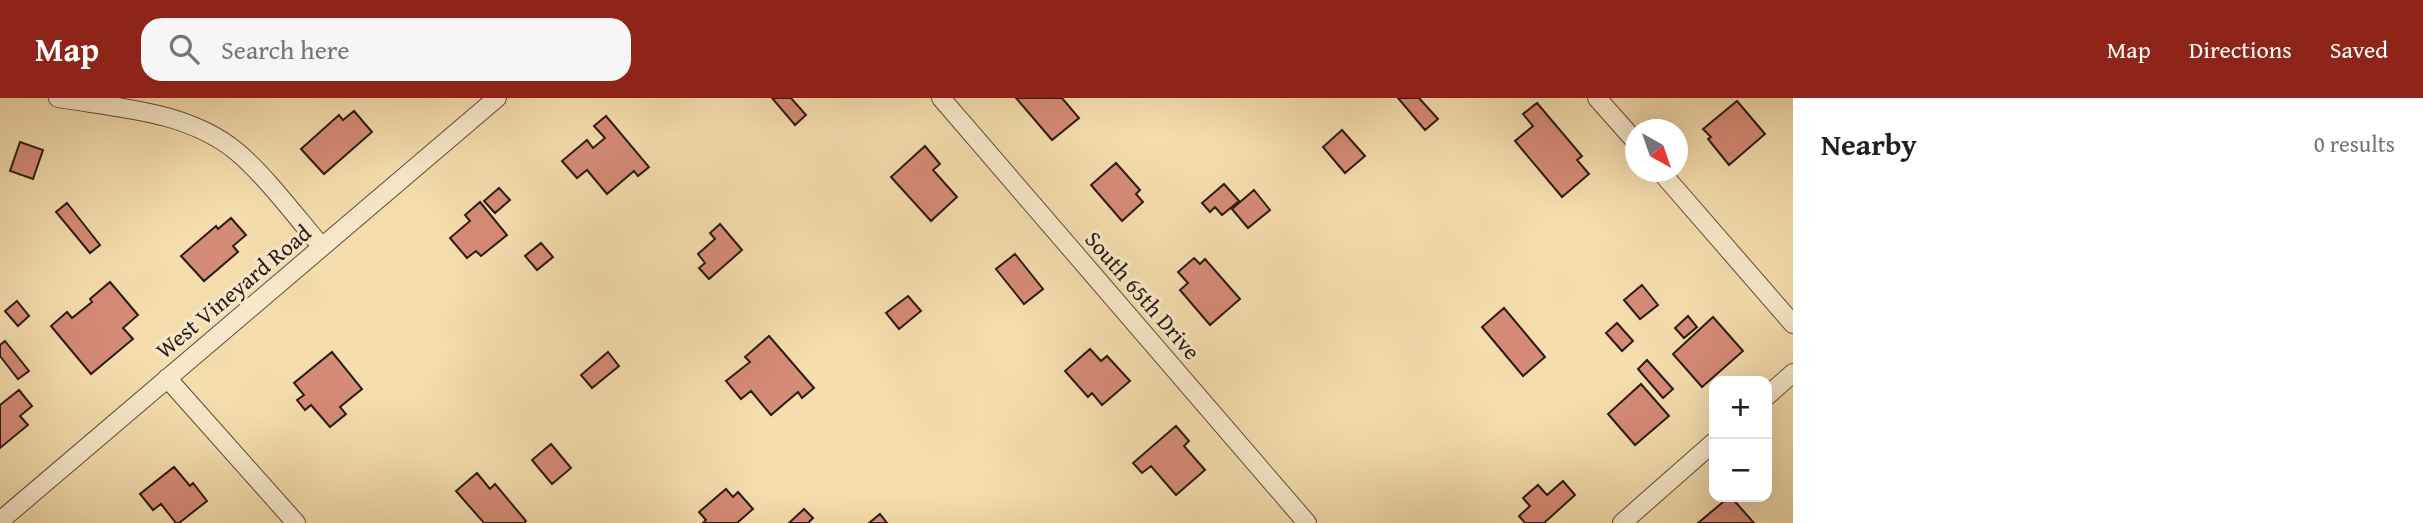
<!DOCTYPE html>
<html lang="en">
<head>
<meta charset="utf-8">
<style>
  body { margin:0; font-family:"Gentium Book Plus",serif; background:#f6f6f6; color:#202124 }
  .controls { position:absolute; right:21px; bottom:21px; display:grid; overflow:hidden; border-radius:14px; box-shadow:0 7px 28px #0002 }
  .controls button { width:63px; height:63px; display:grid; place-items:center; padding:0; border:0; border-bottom:2px solid #e0e0e0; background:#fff; color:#202124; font:35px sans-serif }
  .compass { position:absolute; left:1625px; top:21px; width:63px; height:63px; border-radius:50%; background:#fff; box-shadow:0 7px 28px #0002; rotate:140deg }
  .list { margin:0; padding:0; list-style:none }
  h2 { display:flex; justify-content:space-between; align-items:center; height:91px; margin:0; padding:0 28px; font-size:30px }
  h2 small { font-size:23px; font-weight:400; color:#757577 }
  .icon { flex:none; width:38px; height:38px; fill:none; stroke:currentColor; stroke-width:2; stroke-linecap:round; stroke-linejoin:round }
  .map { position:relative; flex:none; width:1793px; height:425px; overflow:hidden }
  header { display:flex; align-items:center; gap:42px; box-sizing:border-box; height:98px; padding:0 35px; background:#8f2418; color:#fff }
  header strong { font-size:33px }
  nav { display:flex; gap:38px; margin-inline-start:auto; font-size:24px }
  .search { width:490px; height:63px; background:#f6f6f6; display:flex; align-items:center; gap:18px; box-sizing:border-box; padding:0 24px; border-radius:21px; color:#757577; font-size:26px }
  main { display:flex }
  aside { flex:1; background:#fff }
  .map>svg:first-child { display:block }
  .building { fill:#d68b77; stroke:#2c1b14; stroke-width:2 }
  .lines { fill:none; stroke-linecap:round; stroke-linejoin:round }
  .minor-casing { stroke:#5e4c3a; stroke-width:20 }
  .minor { stroke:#f8e9ca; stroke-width:18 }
  .labels { text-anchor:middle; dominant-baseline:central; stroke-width:6; stroke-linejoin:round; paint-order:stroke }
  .street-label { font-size:23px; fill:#2c1b14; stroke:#f8e9ca }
</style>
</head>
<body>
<header>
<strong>Map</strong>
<div class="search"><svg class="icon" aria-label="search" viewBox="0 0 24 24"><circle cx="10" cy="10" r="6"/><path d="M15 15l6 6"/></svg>Search here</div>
<nav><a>Map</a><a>Directions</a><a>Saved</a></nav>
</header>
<main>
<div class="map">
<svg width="1793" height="425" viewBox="0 0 1793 425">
  <rect width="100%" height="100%" fill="#f5ddae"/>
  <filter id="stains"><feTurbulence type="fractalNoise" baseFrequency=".00286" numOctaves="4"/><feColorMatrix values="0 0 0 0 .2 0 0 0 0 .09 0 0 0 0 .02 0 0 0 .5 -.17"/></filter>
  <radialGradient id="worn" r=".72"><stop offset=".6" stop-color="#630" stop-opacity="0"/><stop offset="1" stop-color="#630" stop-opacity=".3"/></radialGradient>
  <path class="building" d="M 772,0 L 791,0 L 806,17 L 795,27 Z
    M 1016,0 L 1062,0 L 1079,20 L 1052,42 Z
    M 1398,0 L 1419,0 L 1438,21 L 1425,32 Z
    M 1737,3 L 1765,36 L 1729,67 L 1708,41 L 1711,39 L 1703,31 Z
    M 1537,5 L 1582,58 L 1577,62 L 1589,76 L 1562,99 L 1515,43 L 1533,28 L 1523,16 Z
    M 354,13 L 372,34 L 324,76 L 301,51 L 339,17 L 343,22 Z
    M 606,18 L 649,69 L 638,78 L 634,73 L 607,96 L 587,72 L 577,80 L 562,63 L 587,42 L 593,50 L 605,40 L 594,28 Z
    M 1342,32 L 1365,58 L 1345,75 L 1323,49 Z
    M 20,44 L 43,52 L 33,81 L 10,73 Z
    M 925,48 L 940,66 L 933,72 L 957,99 L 931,123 L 891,79 Z
    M 1116,65 L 1140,92 L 1136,96 L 1143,104 L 1122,123 L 1091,87 Z
    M 1224,86 L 1239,103 L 1222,117 L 1215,109 L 1210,114 L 1202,105 Z
    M 499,90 L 510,102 L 495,115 L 484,103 Z
    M 1254,92 L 1270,112 L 1248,130 L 1232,111 Z
    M 480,104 L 507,137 L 481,158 L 476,153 L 467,160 L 450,140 L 470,123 L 465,117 Z
    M 67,105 L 100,147 L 90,155 L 56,114 Z
    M 231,120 L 246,137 L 233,148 L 238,154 L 204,183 L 181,158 L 216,128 L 218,131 Z
    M 720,126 L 742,152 L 709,181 L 699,170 L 705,165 L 698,156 L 715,141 L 710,135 Z
    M 541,145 L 553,159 L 537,172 L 525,158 Z
    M 1015,156 L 1043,191 L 1024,206 L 996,171 Z
    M 1194,160 L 1200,166 L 1205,161 L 1240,201 L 1210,227 L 1180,192 L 1188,185 L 1178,174 Z
    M 110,184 L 138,217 L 123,230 L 133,241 L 91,276 L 51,228 L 67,214 L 72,220 L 92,204 L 90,201 Z
    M 1642,187 L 1658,207 L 1640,221 L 1624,202 Z
    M 908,198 L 921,213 L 899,231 L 886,215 Z
    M 17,203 L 29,218 L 18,228 L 5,213 Z
    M 1504,210 L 1545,259 L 1523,278 L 1482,229 Z
    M 1688,218 L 1697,229 L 1684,240 L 1675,230 Z
    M 1713,219 L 1743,253 L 1702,289 L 1673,256 Z
    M 1617,225 L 1633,243 L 1622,253 L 1606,235 Z
    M 769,238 L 814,290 L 802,300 L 798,294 L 771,317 L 751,293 L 741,301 L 726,283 L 750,264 L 745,259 Z
    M 5,243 L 29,273 L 18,281 L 0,258 L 0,247 Z
    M 1090,251 L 1101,263 L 1107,258 L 1130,283 L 1102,307 L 1092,295 L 1088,299 L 1065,273 Z
    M 332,254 L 362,291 L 340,309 L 346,316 L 330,329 L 311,307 L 305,312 L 297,302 L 304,297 L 294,285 Z
    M 608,254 L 619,268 L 592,290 L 581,277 Z
    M 1647,262 L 1673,291 L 1663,300 L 1638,271 Z
    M 1641,286 L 1669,318 L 1635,347 L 1608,316 Z
    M 19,292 L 32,308 L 20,318 L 28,327 L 0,350 L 0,307 Z
    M 1176,328 L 1189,343 L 1184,348 L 1205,372 L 1176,397 L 1151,368 L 1142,375 L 1133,365 Z
    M 551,346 L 571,370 L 552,386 L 532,362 Z
    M 174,369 L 190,388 L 193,385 L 207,403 L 179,425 L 176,425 L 161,406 L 153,412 L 140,396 Z
    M 477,375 L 490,391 L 495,386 L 526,423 L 524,425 L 484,425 L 456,393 Z
    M 1563,383 L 1575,397 L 1544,425 L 1525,425 L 1519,418 L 1530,408 L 1523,400 L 1538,387 L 1547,397 Z
    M 726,391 L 733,399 L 738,394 L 753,411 L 737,425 L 703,425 L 706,422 L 699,414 Z
    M 1729,399 L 1731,399 L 1754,425 L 1698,425 Z
    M 804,411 L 813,420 L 808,425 L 789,425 Z
    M 880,416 L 887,425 L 869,425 Z"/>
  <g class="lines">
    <defs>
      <path id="minor" d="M 58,0 C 118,10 187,13 236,53 C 265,77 297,120 322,149
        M 941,0 L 1307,425
        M 1597,0 L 1636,44
        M 1661,74 L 1793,226
        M 167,280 L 296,425
        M 1767,298 L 1793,275
        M 0,423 L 497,0
        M 1622,425 L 1714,344"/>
    </defs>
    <use href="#minor" class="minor-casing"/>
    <use href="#minor" class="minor"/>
  </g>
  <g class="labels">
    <g class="street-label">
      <text transform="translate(233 193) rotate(-40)">West Vineyard Road</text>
      <text transform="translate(1143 197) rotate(49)">South 65th Drive</text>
    </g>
  </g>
  <rect width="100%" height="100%" filter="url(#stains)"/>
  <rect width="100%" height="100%" fill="url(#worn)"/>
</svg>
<div class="controls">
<button>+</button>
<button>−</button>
</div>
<svg class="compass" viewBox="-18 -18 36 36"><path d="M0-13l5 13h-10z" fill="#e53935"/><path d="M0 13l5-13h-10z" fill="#757577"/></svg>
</div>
<aside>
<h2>Nearby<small>0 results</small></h2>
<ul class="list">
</ul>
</aside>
</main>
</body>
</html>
